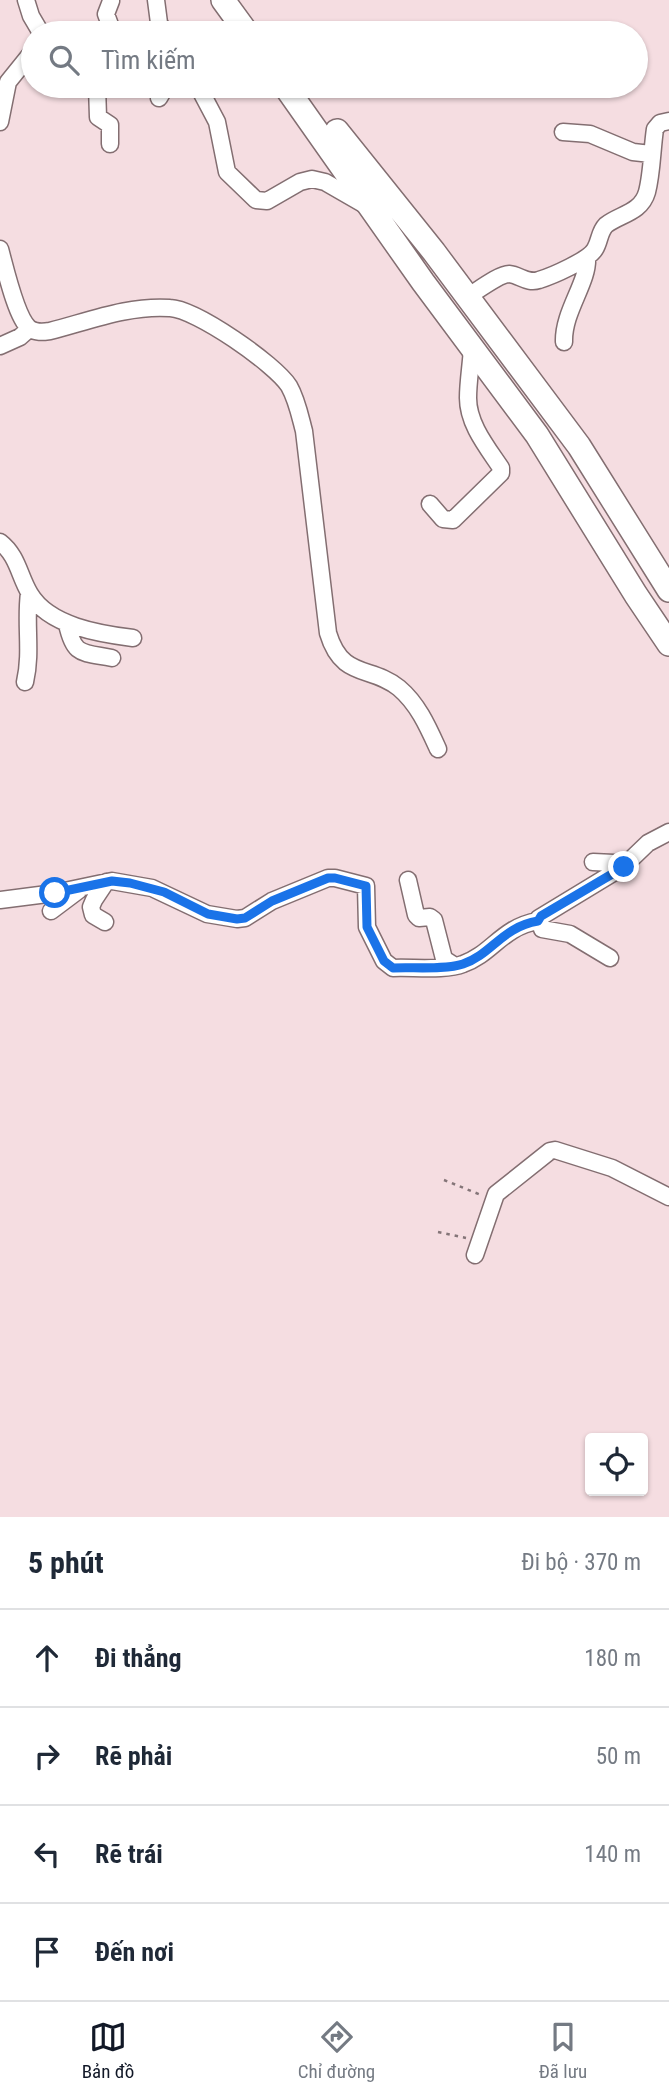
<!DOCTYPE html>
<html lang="vi">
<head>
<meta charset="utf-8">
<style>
  body { margin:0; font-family:"Roboto Condensed",sans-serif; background:#f2f2f3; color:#1f2937 }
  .controls { position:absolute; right:21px; bottom:21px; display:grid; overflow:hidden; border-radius:7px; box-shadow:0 2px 5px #0004 }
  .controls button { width:63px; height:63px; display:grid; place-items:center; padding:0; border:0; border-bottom:2px solid #e0e1e3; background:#fff; color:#1f2937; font:35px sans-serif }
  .stop { position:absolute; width:21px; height:21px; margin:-16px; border:5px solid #1a73e8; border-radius:50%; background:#fff }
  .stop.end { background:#1a73e8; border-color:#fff; box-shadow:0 2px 7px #0008 }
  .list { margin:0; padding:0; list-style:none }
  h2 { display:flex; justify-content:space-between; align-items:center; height:91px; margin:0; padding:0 28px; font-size:30px }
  h2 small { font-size:23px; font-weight:400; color:#747a83 }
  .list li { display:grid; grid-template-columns:46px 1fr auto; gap:21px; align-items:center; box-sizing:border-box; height:98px; padding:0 28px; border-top:2px solid #e0e1e3 }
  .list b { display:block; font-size:26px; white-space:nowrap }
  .list em { font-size:23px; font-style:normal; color:#747a83 }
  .icon { flex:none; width:38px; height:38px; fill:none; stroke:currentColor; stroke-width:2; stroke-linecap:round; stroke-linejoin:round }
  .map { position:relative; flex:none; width:669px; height:1517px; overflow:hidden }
  .search { position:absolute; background:#fff; box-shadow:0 2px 5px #0004; left:21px; right:21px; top:21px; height:77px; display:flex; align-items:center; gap:18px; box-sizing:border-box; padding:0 24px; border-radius:38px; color:#747a83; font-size:26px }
  .sheet { height:483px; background:#fff }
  nav { display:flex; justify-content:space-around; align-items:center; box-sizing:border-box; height:98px; border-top:2px solid #e0e1e3; background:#fff; font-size:19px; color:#747a83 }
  nav a { display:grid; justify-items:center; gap:4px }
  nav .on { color:#111827 }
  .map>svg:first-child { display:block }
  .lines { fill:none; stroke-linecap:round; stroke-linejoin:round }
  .minor-casing { stroke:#836e71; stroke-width:19 }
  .highway-casing { stroke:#836e71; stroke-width:26 }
  .path { stroke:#847578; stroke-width:2.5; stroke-dasharray:3.5 5; stroke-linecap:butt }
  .minor { stroke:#fff; stroke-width:16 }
  .highway { stroke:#fff; stroke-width:23 }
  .route { stroke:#1a73e8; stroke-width:9 }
</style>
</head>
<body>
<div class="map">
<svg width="669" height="1517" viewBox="0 0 669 1517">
  <rect width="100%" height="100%" fill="#f5dde1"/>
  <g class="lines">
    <defs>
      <path id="minor" d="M 26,0 L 31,16 L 41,33
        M 156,0 L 159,23 L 165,33
        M 111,1 L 106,14 L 113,33
        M 97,86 L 98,117 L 110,125 L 110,144
        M 198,86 L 217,122 L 227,172 L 256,200 L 267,201 L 300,182 L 312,179 L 325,182 L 365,205
        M 159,98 L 166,86
        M 0,122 L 8,82 L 33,51
        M 563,132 L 590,134 L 633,152 L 651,154
        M 0,249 C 5,267 16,317 29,328 C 35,333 43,332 50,331 C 89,321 129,305 170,308 C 196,309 275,364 289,386 C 297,400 300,416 304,431 L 328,633 C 342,680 371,665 399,688 C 418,704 428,727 438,749
        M 467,297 C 476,292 499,274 509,274 C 520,275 527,284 539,280 C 552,276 589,260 595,249 C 600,241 599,232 606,225 C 620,214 641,213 647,192 C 652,173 652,149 655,129 L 660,123 L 669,121
        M 564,342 C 563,311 589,282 587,257
        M 0,346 L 20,337 L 29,329
        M 430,504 L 443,519 L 453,520 L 501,473 L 501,468 C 487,447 468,424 468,398 C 468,382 471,365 472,348
        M 0,542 C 18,556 19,576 30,594 C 49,626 100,634 133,638
        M 67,624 C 74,656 81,652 112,658
        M 25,682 C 32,652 25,624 29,593
        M 593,862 L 614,863 L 623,867
        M 408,880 L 416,915 L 419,918 L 430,917 L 434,920 L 444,959 L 455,966
        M 0,900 L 55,893 L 112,881 L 152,888 L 207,914 L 237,919 L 245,918 L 272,901 L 328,878 L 335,878 L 366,886 L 367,927 L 384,961 L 393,968 C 412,967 446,971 463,964 C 492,954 502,927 538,921
        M 51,911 L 79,890
        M 105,922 L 93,915 L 91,907 L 94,900 L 106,882
        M 610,958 L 570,934 L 542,929 L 539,918 L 623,867 L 648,843 L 669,832
        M 475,1255 L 496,1194 L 550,1151 L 555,1150 L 612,1168 L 669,1197"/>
      <path id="highway" d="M 223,0 L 247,33
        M 285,86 L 423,282 L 537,435 L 636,595 L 669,644
        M 337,131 L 434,252 L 579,446 L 669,590"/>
    </defs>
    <use href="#minor" class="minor-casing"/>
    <use href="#highway" class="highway-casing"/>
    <path class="path" d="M 444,1180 L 481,1195
      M 438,1232 L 466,1238"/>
    <use href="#minor" class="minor"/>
    <use href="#highway" class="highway"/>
  </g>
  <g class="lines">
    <path class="route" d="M 55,893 L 112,881 L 130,883 L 164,892 L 208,914 L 237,919 L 245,918 L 272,901 L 328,878 L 335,878 L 366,886 L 367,927 L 384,961 L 393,968 C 412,967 446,970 463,964 C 492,954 502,927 538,921 L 541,916 L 624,867"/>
  </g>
</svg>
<div class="controls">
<button><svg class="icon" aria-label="locate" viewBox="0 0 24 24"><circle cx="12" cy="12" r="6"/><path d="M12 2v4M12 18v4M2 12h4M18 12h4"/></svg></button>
</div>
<div class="stop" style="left:55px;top:893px"></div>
<div class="stop end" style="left:624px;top:867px"></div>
<div class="search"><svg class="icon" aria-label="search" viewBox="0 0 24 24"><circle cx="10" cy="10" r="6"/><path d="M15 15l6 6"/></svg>Tìm kiếm</div>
</div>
<section class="sheet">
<h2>5 phút<small>Đi bộ · 370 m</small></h2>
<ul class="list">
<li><svg class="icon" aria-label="ahead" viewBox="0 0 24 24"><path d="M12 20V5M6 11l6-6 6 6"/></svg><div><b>Đi thẳng</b></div><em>180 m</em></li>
<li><svg class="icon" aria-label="right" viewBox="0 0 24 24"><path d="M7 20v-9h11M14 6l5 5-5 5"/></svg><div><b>Rẽ phải</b></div><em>50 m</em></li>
<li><svg class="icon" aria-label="left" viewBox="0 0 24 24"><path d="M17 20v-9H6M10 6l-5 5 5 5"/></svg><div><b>Rẽ trái</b></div><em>140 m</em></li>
<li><svg class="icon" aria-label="arrive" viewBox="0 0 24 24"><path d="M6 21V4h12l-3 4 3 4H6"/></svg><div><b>Đến nơi</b></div></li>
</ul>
</section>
<nav>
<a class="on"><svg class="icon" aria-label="map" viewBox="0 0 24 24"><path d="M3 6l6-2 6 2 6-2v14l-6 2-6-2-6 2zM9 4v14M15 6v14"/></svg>Bản đồ</a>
<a><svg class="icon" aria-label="directions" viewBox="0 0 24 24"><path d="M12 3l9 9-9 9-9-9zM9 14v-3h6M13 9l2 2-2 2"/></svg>Chỉ đường</a>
<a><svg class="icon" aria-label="saved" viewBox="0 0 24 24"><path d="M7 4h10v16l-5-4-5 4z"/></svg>Đã lưu</a>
</nav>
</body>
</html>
